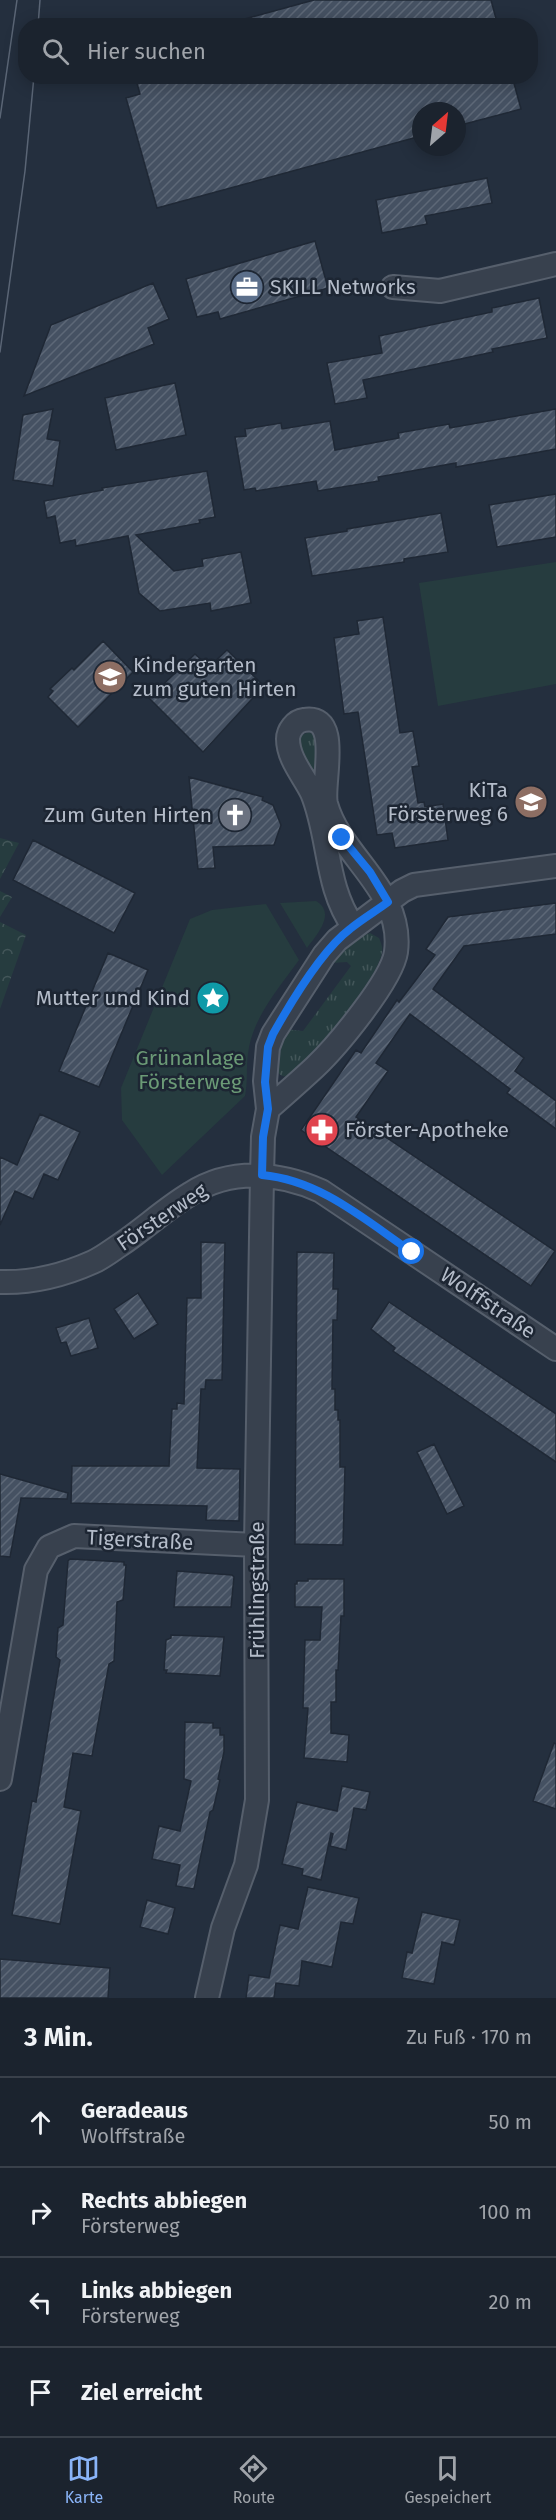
<!DOCTYPE html>
<html lang="de">
<head>
<meta charset="utf-8">
<style>
  body { margin:0; font-family:"Fira Sans",sans-serif; background:#242b36; color:#f1f3f6 }
  .compass { position:absolute; left:412px; top:102px; width:54px; height:54px; border-radius:50%; background:#1b232e; box-shadow:0 3px 15px #0003; rotate:28deg }
  .stop { position:absolute; width:18px; height:18px; margin:-14px; border:4px solid #1a73e8; border-radius:50%; background:#fff }
  .stop.end { background:#1a73e8; border-color:#fff; box-shadow:0 2px 6px #0008 }
  .list { margin:0; padding:0; list-style:none }
  h2 { display:flex; justify-content:space-between; align-items:center; height:78px; margin:0; padding:0 24px; font-size:26px }
  h2 small { font-size:20px; font-weight:400; color:#a0a4aa }
  .list li { display:grid; grid-template-columns:39px 1fr auto; gap:18px; align-items:center; box-sizing:border-box; height:90px; padding:0 24px; border-top:2px solid #39404a }
  .list b { display:block; font-size:22px; white-space:nowrap }
  .list p { margin:0; font-size:20px; white-space:nowrap; color:#a0a4aa }
  .list em { font-size:20px; font-style:normal; color:#a0a4aa }
  .icon { flex:none; width:33px; height:33px; fill:none; stroke:currentColor; stroke-width:2; stroke-linecap:round; stroke-linejoin:round }
  .map { position:relative; flex:none; width:556px; height:1998px; overflow:hidden }
  .search { position:absolute; background:#1b232e; box-shadow:0 3px 15px #0003; left:18px; right:18px; top:18px; height:66px; display:flex; align-items:center; gap:15px; box-sizing:border-box; padding:0 21px; border-radius:24px; color:#a0a4aa; font-size:22px }
  .sheet { height:438px; background:#1b232e }
  nav { display:flex; justify-content:space-around; align-items:center; box-sizing:border-box; height:84px; border-top:2px solid #39404a; background:#1b232e; font-size:16px; color:#a0a4aa }
  nav a { display:grid; justify-items:center; gap:3px }
  nav .on { color:#8ab4f8 }
  .map>svg:first-child { display:block }
  .grass { fill:url(#grass-tufts) }
  .forest { fill:url(#forest-crowns) }
  .green { fill:#263c3f }
  .building { fill:url(#building-hatch); stroke:#1f2835; stroke-width:1.5 }
  .lines { fill:none; stroke-linecap:round; stroke-linejoin:round }
  .minor-casing { stroke:#565f6c; stroke-width:26 }
  .minor { stroke:#38414e; stroke-width:22 }
  .tram { stroke:#5a6575; stroke-width:1.5 }
  .route { stroke:#1a73e8; stroke-width:8 }
  .labels { text-anchor:middle; dominant-baseline:central; stroke-width:5; stroke-linejoin:round; paint-order:stroke }
  .poi-label { font-size:21px; fill:#b4bcc9; stroke:#1d2633; text-anchor:start }
  .park-label { font-size:21px; fill:#6b9a76; stroke:#1d2633 }
  .street-label { font-size:21px; fill:#b4bcc9; stroke:#1d2633 }
</style>
</head>
<body>
<div class="map">
<svg width="556" height="1998" viewBox="0 0 556 1998">
  <defs>
    <pattern id="grass-tufts" width="24" height="20" patternUnits="userSpaceOnUse" patternTransform="scale(1.5)"><rect width="24" height="20" fill="#263c3f"/><path d="M3 7l-1-3M5 7V3M7 7l1-3M15 17l-1-3M17 17v-4M19 17l1-3" fill="none" stroke="#435659"/></pattern>
    <pattern id="forest-crowns" width="20" height="18" patternUnits="userSpaceOnUse" patternTransform="scale(1.5)"><rect width="20" height="18" fill="#263c3f"/><path d="M2 6a3 3 0 1 1 6 0M12 15a3 3 0 1 1 6 0" fill="none" stroke="#435659"/></pattern>
    <pattern id="building-hatch" width="6" height="6" patternUnits="userSpaceOnUse" patternTransform="scale(1.5)"><rect width="6" height="6" fill="#455162"/><path d="M-1 1l2-2M0 6l6-6M5 7l2-2" fill="none" stroke="#5d6877"/></pattern>
  </defs>
  <rect width="100%" height="100%" fill="#242f3e"/>
  <path class="grass" d="M 309,732 L 317,738 L 317,771 L 315,773 L 310,771 L 298,742 L 300,736 Z
    M 370,933 L 379,938 C 381,943 383,947 382,952 C 378,979 318,1048 298,1071 C 290,1077 284,1079 277,1072 L 276,1050 L 284,1029 L 303,1031 L 351,966 L 347,962 L 331,963 L 356,938 Z"/>
  <path class="forest" d="M 0,838 L 19,843 L 0,879 Z
    M 0,891 L 12,897 L 0,917 Z
    M 0,922 L 26,935 L 0,1009 Z"/>
  <path class="green" d="M 556,562 L 556,684 L 438,706 L 419,583 Z
    M 316,901 C 337,913 316,936 307,948 L 280,903 Z
    M 266,904 L 299,960 C 279,988 252,1018 248,1054 C 246,1068 248,1082 245,1096 L 162,1175 L 122,1120 L 121,1088 L 190,919 L 212,910 Z"/>
  <path class="building" d="M 314,0 L 491,0 L 498,26 L 241,26 L 241,20 Z
    M 135,76 L 512,76 L 521,109 L 457,126 L 457,111 L 421,111 L 421,136 L 157,208 L 126,98 L 140,94 Z
    M 487,178 L 492,203 L 425,216 L 427,224 L 382,233 L 376,200 Z
    M 315,241 L 328,288 L 220,319 L 218,312 L 197,317 L 186,279 Z
    M 153,283 L 169,319 L 148,328 L 154,344 L 24,396 L 51,325 Z
    M 539,298 L 547,338 L 492,349 L 493,352 L 363,380 L 367,398 L 335,404 L 327,363 L 382,353 L 379,336 L 492,312 L 492,308 Z
    M 175,383 L 186,435 L 116,450 L 105,398 Z
    M 53,409 L 47,439 L 60,441 L 53,486 L 13,480 L 23,415 Z
    M 556,409 L 556,449 L 456,467 L 456,463 L 378,477 L 379,481 L 318,491 L 316,481 L 256,491 L 255,488 L 244,490 L 235,437 L 246,436 L 245,429 L 281,423 L 282,429 L 330,421 L 335,450 L 399,438 L 398,433 L 449,424 L 450,428 Z
    M 207,471 L 215,517 L 199,520 L 200,523 L 136,535 L 174,571 L 203,566 L 202,559 L 241,552 L 251,603 L 211,611 L 210,603 L 160,611 L 139,593 L 128,536 L 76,546 L 75,540 L 60,543 L 55,516 L 47,518 L 44,501 L 103,490 L 102,488 Z
    M 556,494 L 556,537 L 497,547 L 489,505 Z
    M 441,513 L 448,552 L 404,559 L 404,562 L 312,576 L 305,538 L 347,531 L 347,529 Z
    M 383,617 L 400,733 L 413,731 L 419,766 L 412,767 L 418,803 L 424,802 L 425,807 L 443,804 L 448,840 L 395,848 L 392,833 L 377,835 L 358,712 L 344,714 L 334,638 L 359,634 L 357,621 Z
    M 103,641 L 133,672 L 78,727 L 48,697 L 53,691 L 50,689 L 72,668 L 74,670 Z
    M 227,650 L 264,686 L 203,752 L 149,698 L 195,654 L 209,667 Z
    M 189,777 L 263,797 L 262,800 L 273,805 L 281,825 L 274,845 L 213,847 L 215,868 L 198,869 Z
    M 33,840 L 135,893 L 114,933 L 13,880 Z
    M 556,903 L 556,934 L 464,946 L 433,989 L 524,1058 L 515,1071 L 556,1101 L 556,1129 L 507,1093 L 510,1089 L 410,1014 L 376,1063 L 388,1071 L 356,1117 L 555,1251 L 531,1286 L 301,1130 L 356,1050 L 361,1053 L 397,1000 L 399,1002 L 435,955 L 426,949 L 448,917 Z
    M 108,953 L 148,970 L 99,1087 L 59,1071 Z
    M 40,1114 L 80,1132 L 58,1180 L 44,1174 L 33,1199 L 15,1191 L 0,1225 L 0,1157 L 17,1165 Z
    M 201,1242 L 225,1243 L 224,1286 L 222,1380 L 206,1380 L 205,1389 L 201,1389 L 197,1468 L 240,1469 L 239,1521 L 206,1520 L 207,1506 L 71,1503 L 72,1466 L 169,1466 L 172,1409 L 177,1409 L 177,1403 L 184,1404 L 187,1298 L 201,1298 Z
    M 297,1252 L 334,1253 L 333,1289 L 338,1289 L 337,1320 L 333,1320 L 332,1389 L 335,1389 L 335,1410 L 338,1410 L 338,1420 L 340,1420 L 340,1467 L 345,1467 L 343,1545 L 295,1544 Z
    M 138,1293 L 158,1324 L 134,1339 L 114,1309 Z
    M 389,1302 L 556,1414 L 556,1462 L 393,1351 L 395,1348 L 371,1329 Z
    M 89,1318 L 98,1348 L 71,1356 L 66,1342 L 61,1343 L 56,1328 Z
    M 434,1444 L 464,1506 L 447,1514 L 417,1452 Z
    M 0,1474 L 68,1493 L 67,1499 L 21,1498 L 10,1557 L 0,1556 Z
    M 70,1559 L 124,1562 L 124,1565 L 126,1565 L 123,1600 L 117,1602 L 114,1661 L 109,1664 L 92,1756 L 73,1753 L 64,1807 L 81,1811 L 60,1924 L 12,1915 L 32,1801 L 36,1802 L 60,1660 L 56,1657 L 58,1628 L 63,1625 L 68,1561 Z
    M 177,1571 L 232,1575 L 234,1577 L 231,1607 L 174,1607 Z
    M 308,1579 L 344,1579 L 344,1616 L 341,1616 L 338,1670 L 336,1670 L 336,1702 L 331,1702 L 331,1733 L 349,1735 L 347,1762 L 304,1758 L 308,1708 L 303,1708 L 305,1640 L 320,1640 L 322,1607 L 295,1607 L 295,1584 L 297,1584 L 297,1581 L 308,1581 Z
    M 171,1635 L 224,1637 L 220,1676 L 166,1673 L 167,1670 L 164,1670 L 166,1640 L 171,1638 Z
    M 185,1722 L 213,1723 L 213,1728 L 220,1728 L 220,1735 L 224,1735 L 224,1752 L 218,1779 L 220,1780 L 213,1810 L 210,1812 L 194,1889 L 176,1886 L 180,1865 L 152,1859 L 159,1826 L 180,1831 L 191,1781 L 184,1779 Z
    M 554,1743 L 556,1744 L 556,1809 L 533,1801 Z
    M 342,1786 L 370,1792 L 366,1810 L 354,1808 L 346,1850 L 330,1846 L 333,1834 L 331,1833 L 321,1880 L 302,1875 L 303,1869 L 282,1864 L 297,1802 L 337,1811 Z
    M 308,1887 L 359,1898 L 353,1924 L 341,1922 L 332,1967 L 302,1961 L 299,1986 L 276,1983 L 274,1998 L 246,1998 L 249,1975 L 269,1978 L 280,1925 L 298,1929 Z
    M 147,1900 L 175,1908 L 168,1934 L 140,1927 Z
    M 422,1912 L 460,1920 L 454,1945 L 442,1942 L 434,1984 L 402,1978 L 407,1952 L 412,1953 Z
    M 0,1959 L 110,1968 L 108,1998 L 0,1998 Z"/>
  <g class="lines">
    <defs>
      <path id="minor" d="M 393,287 L 440,291 L 556,264
        M 268,1109 C 284,1095 300,1081 315,1067 C 337,1046 392,980 396,952 C 404,890 341,858 326,804 C 321,784 343,713 304,720 C 295,721 288,731 288,739 C 288,759 304,776 312,793 C 330,836 325,887 353,926
        M 0,1282 C 31,1283 64,1275 93,1262 C 102,1258 111,1251 120,1245 C 144,1229 165,1209 190,1194 C 230,1168 279,1172 321,1191 L 556,1349
        M 0,1779 L 36,1570 L 49,1547 L 74,1536 L 256,1545
        M 207,1998 L 223,1928 L 246,1865 L 257,1800 L 256,1545 L 262,1175 L 263,1137 L 268,1109 L 265,1081 L 268,1047 L 273,1034 L 324,955 L 337,940 L 402,891 L 414,885 L 556,866"/>
    </defs>
    <use href="#minor" class="minor-casing"/>
    <use href="#minor" class="minor"/>
    <path class="tram" d="M 38,26 L 40,0
      M 0,118 L 17,0
      M 0,352 L 25,171 L 34,76"/>
  </g>
  <g class="lines">
    <path class="route" d="M 342,838 L 370,872 L 388,902 C 376,911 362,919 350,929 C 321,951 291,1002 273,1034 L 268,1047 L 265,1082 L 268,1109 L 263,1137 L 262,1175 C 320,1180 365,1220 412,1252"/>
  </g>
  <defs>
    <symbol id="office-disc" viewBox="-11 -11 22 22"><circle r="9.5" fill="#5c6f8a" stroke="#1d2633"/><path d="M-6-3h4V-5.5h4V-3h4V5H-6ZM-1-4.5V-3h2v-1.5ZM-6 0V1H6V0Z" fill="#fff"/></symbol>
    <symbol id="school-disc" viewBox="-11 -11 22 22"><circle r="9.5" fill="#8d6e63" stroke="#1d2633"/><path d="M0-5L7-2L0 1L-7-2ZM-4 1L0 2.5L4 1V4Q0 6-4 4Z" fill="#fff"/></symbol>
    <symbol id="church-disc" viewBox="-11 -11 22 22"><circle r="9.5" fill="#6b7280" stroke="#1d2633"/><path d="M-1.2-6h2.4v3.5h3.3v2.4h-3.3V6h-2.4V-.1h-3.3v-2.4h3.3Z" fill="#fff"/></symbol>
    <symbol id="sight-disc" viewBox="-11 -11 22 22"><circle r="9.5" fill="#0f9aa8" stroke="#1d2633"/><path d="M0-6L1.8-2.2L6-1.7L2.9 1.2L3.7 5.4L0 3.3L-3.7 5.4L-2.9 1.2L-6-1.7L-1.8-2.2Z" fill="#fff"/></symbol>
    <symbol id="pharmacy-disc" viewBox="-11 -11 22 22"><circle r="9.5" fill="#e0444e" stroke="#1d2633"/><path d="M-2-6h4v4h4v4h-4v4h-4v-4h-4v-4h4Z" fill="#fff"/></symbol>
  </defs>
  <g fill-rule="evenodd">
    <use href="#office-disc" x="228" y="268" width="38" height="38"/>
    <use href="#school-disc" x="91" y="658" width="38" height="38"/>
    <use href="#school-disc" x="512" y="783" width="38" height="38"/>
    <use href="#church-disc" x="216" y="796" width="38" height="38"/>
    <use href="#sight-disc" x="194" y="979" width="38" height="38"/>
    <use href="#pharmacy-disc" x="303" y="1111" width="38" height="38"/>
  </g>
  <g class="labels">
    <g class="poi-label">
      <text x="270" y="287">SKILL Networks</text>
      <text x="133" y="665">Kindergarten<tspan x="133" dy="24">zum guten Hirten</tspan></text>
      <text x="508" y="790" text-anchor="end">KiTa<tspan x="508" dy="24">Försterweg 6</tspan></text>
      <text x="212" y="815" text-anchor="end">Zum Guten Hirten</text>
      <text x="190" y="998" text-anchor="end">Mutter und Kind</text>
      <text x="345" y="1130">Förster-Apotheke</text>
    </g>
    <g class="park-label">
      <text x="190" y="1058">Grünanlage<tspan x="190" dy="24">Försterweg</tspan></text>
    </g>
    <g class="street-label">
      <text transform="translate(162 1217) rotate(-34)">Försterweg</text>
      <text transform="translate(488 1303) rotate(34)">Wolffstraße</text>
      <text transform="translate(140 1540) rotate(3)">Tigerstraße</text>
      <text transform="translate(257 1590) rotate(-90)">Frühlingstraße</text>
    </g>
  </g>
</svg>
<svg class="compass" viewBox="-18 -18 36 36"><path d="M0-13l5 13h-10z" fill="#e53935"/><path d="M0 13l5-13h-10z" fill="#a0a4aa"/></svg>
<div class="stop" style="left:412px;top:1252px"></div>
<div class="stop end" style="left:342px;top:838px"></div>
<div class="search"><svg class="icon" aria-label="search" viewBox="0 0 24 24"><circle cx="10" cy="10" r="6"/><path d="M15 15l6 6"/></svg>Hier suchen</div>
</div>
<section class="sheet">
<h2>3 Min.<small>Zu Fuß · 170 m</small></h2>
<ul class="list">
<li><svg class="icon" aria-label="ahead" viewBox="0 0 24 24"><path d="M12 20V5M6 11l6-6 6 6"/></svg><div><b>Geradeaus</b><p>Wolffstraße</p></div><em>50 m</em></li>
<li><svg class="icon" aria-label="right" viewBox="0 0 24 24"><path d="M7 20v-9h11M14 6l5 5-5 5"/></svg><div><b>Rechts abbiegen</b><p>Försterweg</p></div><em>100 m</em></li>
<li><svg class="icon" aria-label="left" viewBox="0 0 24 24"><path d="M17 20v-9H6M10 6l-5 5 5 5"/></svg><div><b>Links abbiegen</b><p>Försterweg</p></div><em>20 m</em></li>
<li><svg class="icon" aria-label="arrive" viewBox="0 0 24 24"><path d="M6 21V4h12l-3 4 3 4H6"/></svg><div><b>Ziel erreicht</b></div></li>
</ul>
</section>
<nav>
<a class="on"><svg class="icon" aria-label="map" viewBox="0 0 24 24"><path d="M3 6l6-2 6 2 6-2v14l-6 2-6-2-6 2zM9 4v14M15 6v14"/></svg>Karte</a>
<a><svg class="icon" aria-label="directions" viewBox="0 0 24 24"><path d="M12 3l9 9-9 9-9-9zM9 14v-3h6M13 9l2 2-2 2"/></svg>Route</a>
<a><svg class="icon" aria-label="saved" viewBox="0 0 24 24"><path d="M7 4h10v16l-5-4-5 4z"/></svg>Gespeichert</a>
</nav>
</body>
</html>
